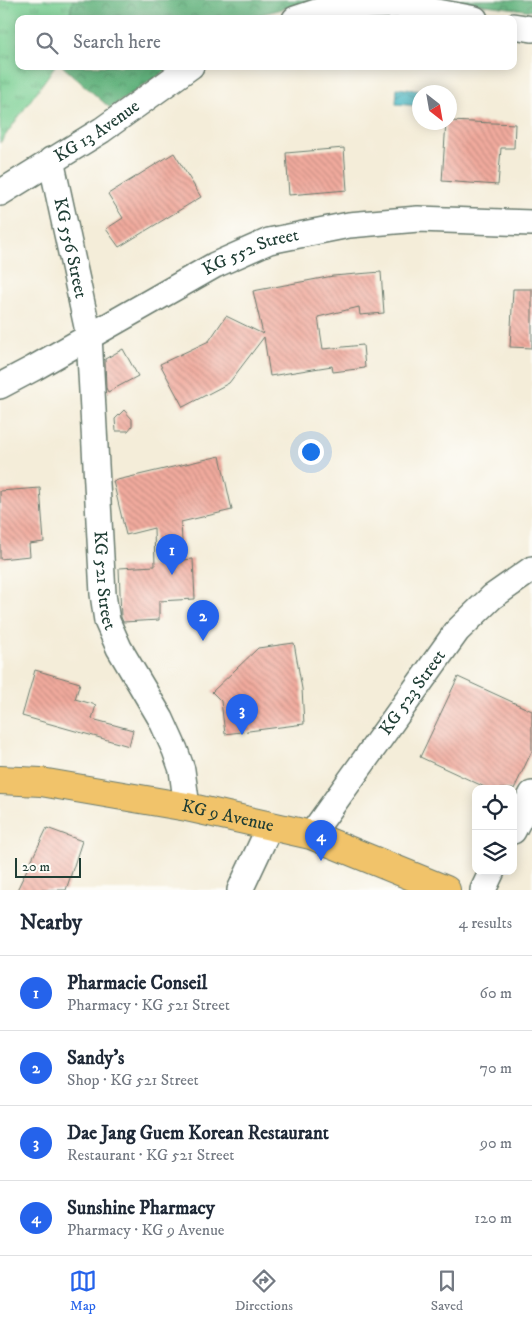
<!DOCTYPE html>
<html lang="en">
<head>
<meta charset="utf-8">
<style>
  body { margin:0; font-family:"IM FELL DW Pica",serif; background:#f2f2f3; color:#1f2937 }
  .controls { position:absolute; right:15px; bottom:15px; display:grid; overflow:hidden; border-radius:10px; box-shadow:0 2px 12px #0003 }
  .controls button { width:45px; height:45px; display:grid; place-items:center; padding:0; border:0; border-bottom:1px solid #e0e1e3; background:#fff; color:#1f2937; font:25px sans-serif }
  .compass { position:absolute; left:412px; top:85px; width:45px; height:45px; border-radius:50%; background:#fff; box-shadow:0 2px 12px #0003; rotate:149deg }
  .scale { position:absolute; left:15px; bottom:12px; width:66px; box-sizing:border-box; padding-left:5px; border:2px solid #1f3d34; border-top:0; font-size:14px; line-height:18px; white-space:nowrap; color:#1f3d34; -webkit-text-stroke:4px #fdfcf7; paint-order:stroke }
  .you { position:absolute; left:310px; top:451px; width:18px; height:18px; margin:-12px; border:4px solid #fff; border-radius:50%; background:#1a73e8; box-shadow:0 0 0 8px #1a73e833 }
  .badge { display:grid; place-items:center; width:32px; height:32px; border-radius:50%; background:#2563eb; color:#fff; font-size:16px; font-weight:700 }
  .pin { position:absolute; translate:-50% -41px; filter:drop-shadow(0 1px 2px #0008) }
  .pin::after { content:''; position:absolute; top:26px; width:18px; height:15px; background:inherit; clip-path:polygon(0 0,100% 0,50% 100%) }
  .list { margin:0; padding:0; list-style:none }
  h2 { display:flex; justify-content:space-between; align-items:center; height:65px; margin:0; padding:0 20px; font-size:21px }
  h2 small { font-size:16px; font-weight:400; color:#747a83 }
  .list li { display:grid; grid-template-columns:32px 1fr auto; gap:15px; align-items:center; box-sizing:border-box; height:75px; padding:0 20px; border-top:1px solid #e0e1e3 }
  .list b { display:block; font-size:19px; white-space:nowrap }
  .list p { margin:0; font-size:16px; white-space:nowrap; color:#747a83 }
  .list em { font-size:16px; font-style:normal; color:#747a83 }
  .icon { flex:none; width:28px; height:28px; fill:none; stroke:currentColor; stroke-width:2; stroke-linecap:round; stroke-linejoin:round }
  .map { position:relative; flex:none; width:532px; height:890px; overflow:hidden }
  .search { position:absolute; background:#fff; box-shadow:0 2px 12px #0003; left:15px; right:15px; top:15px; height:55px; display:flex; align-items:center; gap:12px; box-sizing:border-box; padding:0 18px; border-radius:10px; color:#747a83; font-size:19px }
  .sheet { height:365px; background:#fff }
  nav { display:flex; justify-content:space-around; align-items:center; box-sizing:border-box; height:70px; border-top:1px solid #e0e1e3; background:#fff; font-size:14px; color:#747a83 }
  nav a { display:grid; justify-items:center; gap:2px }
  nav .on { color:#2563eb }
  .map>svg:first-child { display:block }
  .grass { fill:url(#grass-tufts); stroke:#4c8664 }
  .forest { fill:url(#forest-crowns); stroke:#407858 }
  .water { fill:url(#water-waves); stroke:#347a7c }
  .building { fill:url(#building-back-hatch) }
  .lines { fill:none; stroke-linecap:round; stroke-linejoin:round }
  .minor-casing { stroke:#6a7b6e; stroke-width:28 }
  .major-casing { stroke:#6a7b6e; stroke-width:30 }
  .minor { stroke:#fff; stroke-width:25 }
  .major { stroke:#f1c36a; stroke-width:28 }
  .labels { text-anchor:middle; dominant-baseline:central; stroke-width:4.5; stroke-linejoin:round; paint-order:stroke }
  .street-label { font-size:18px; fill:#1f3d34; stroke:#fdfcf7 }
</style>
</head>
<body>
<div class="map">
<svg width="532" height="890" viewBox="0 0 532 890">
  <defs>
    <pattern id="grass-tufts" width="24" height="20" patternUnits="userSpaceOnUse" patternTransform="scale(1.25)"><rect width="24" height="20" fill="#79cf93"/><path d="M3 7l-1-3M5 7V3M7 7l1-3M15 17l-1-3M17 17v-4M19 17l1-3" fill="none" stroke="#63a979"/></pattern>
    <pattern id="forest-crowns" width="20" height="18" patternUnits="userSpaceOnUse" patternTransform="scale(1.25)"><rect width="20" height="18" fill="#62b27d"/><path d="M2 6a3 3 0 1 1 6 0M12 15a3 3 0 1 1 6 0" fill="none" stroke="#509267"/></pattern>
    <pattern id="water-waves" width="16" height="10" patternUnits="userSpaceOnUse" patternTransform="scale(1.25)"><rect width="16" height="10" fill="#49b8c3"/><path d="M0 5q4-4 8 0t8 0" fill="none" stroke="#3c979f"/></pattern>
    <pattern id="building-back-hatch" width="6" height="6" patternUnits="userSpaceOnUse" patternTransform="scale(1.25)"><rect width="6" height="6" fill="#f1aa9d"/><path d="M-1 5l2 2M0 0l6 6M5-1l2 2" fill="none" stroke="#c38c81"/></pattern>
  </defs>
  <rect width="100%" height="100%" fill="#fdfcf7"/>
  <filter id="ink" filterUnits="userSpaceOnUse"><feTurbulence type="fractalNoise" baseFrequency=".02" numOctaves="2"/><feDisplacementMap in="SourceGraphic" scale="10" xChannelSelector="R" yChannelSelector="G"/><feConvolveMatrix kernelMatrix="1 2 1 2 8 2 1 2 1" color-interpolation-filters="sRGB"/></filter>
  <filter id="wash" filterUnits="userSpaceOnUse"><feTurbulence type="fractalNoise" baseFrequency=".0096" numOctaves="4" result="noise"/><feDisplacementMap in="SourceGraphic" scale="20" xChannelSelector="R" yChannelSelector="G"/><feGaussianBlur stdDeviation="1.12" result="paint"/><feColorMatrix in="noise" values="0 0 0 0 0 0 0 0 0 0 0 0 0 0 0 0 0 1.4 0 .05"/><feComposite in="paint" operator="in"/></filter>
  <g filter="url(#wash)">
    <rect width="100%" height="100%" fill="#f4edd9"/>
    <path class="grass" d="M 0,0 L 73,0 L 69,19 L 19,19 L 19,66 L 55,66 L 0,143 Z"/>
    <path class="forest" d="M 73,0 L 318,0 L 243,19 L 69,19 Z
      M 446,0 L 532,0 L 532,11 Z
      M 62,66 L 173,66 L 110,108 Z"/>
    <path class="water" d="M 397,88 L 434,92 L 420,92 L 419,106 L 396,104 Z"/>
    <g id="blocks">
      <path class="building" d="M 450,121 L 515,124 L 514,148 L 501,148 L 498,185 L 442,181 L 446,122 L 450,122 Z
        M 344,148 L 347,190 L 289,195 L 286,153 Z
        M 174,153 L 201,197 L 119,247 L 106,229 L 123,218 L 108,194 Z
        M 381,272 L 384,313 L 360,315 L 359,307 L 318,317 L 323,349 L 363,345 L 365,368 L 333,372 L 332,366 L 270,376 L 264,337 L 229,383 L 183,407 L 160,364 L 209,341 L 226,316 L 263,334 L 253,291 L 333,276 Z
        M 513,289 L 532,289 L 532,348 L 510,347 Z
        M 123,349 L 138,376 L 108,392 L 106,388 L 105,359 Z
        M 124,410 L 132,419 L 132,426 L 128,431 L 116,431 L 115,419 Z
        M 220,456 L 232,510 L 181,522 L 183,560 L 193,559 L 195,599 L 159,601 L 159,620 L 123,622 L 121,617 L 119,568 L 155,566 L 154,528 L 126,535 L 113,481 Z
        M 40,488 L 44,542 L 29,544 L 30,556 L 0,559 L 0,491 Z
        M 294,643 L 302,689 L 304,724 L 225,734 L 221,701 L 212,692 L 258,648 Z
        M 35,670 L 80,683 L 75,699 L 96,705 L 92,719 L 133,730 L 129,746 L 22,716 Z
        M 458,677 L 532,711 L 532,751 L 514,789 L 489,789 L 420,757 Z
        M 47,828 L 82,841 L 66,890 L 17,890 Z"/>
    </g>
  </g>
  <g filter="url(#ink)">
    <use href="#blocks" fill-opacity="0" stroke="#6a7b6e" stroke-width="1"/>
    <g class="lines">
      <defs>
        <g id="minor">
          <path d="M 295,19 L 328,8 L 400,5 L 475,19"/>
          <path d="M 513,26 L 532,29"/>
          <path id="s1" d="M 51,160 L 89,336 L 103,594 L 107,621 L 119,648 L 161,719 L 175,750 L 182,770 L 187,807"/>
          <path id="s2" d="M 0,193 L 102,130 L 191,66"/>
          <path id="s3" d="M 0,386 L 34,368 L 215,265 L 269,241 L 349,225 L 418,219 L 532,223"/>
          <path d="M 513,831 L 532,794"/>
          <path id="s4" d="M 311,835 L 457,631 L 492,597 L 532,569"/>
          <path d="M 240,890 L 270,826"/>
          <path d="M 483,890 L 492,871"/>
        </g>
        <g id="major">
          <path id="s5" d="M 0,780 L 41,782 L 187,807 L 311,835 L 446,890"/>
        </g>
      </defs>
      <use href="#minor" class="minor-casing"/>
      <use href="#major" class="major-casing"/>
      <use href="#minor" class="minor"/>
      <use href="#major" class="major"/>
    </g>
  </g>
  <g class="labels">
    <g class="street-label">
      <text stroke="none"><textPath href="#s2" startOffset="115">KG 13 Avenue</textPath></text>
      <text stroke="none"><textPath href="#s1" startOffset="90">KG 556 Street</textPath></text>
      <text stroke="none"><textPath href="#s3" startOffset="285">KG 552 Street</textPath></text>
      <text stroke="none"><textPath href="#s1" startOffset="425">KG 521 Street</textPath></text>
      <text stroke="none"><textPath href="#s4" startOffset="175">KG 523 Street</textPath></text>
      <text stroke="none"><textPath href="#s5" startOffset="231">KG 9 Avenue</textPath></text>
    </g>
  </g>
</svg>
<div class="controls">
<button><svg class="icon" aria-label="locate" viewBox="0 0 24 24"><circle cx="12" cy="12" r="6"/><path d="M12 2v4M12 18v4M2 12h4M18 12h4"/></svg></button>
<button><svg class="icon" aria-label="layers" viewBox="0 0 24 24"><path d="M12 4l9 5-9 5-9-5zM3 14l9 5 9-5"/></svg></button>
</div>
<svg class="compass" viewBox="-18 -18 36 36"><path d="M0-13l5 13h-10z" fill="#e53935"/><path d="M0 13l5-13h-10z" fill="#747a83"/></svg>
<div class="scale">20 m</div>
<div class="you"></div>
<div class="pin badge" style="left:172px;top:575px">1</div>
<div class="pin badge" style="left:203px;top:641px">2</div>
<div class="pin badge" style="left:242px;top:735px">3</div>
<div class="pin badge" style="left:321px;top:861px">4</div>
<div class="search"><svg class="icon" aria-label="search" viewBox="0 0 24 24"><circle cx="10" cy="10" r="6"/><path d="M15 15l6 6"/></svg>Search here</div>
</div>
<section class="sheet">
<h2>Nearby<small>4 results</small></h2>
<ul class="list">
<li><span class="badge">1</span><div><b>Pharmacie Conseil</b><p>Pharmacy · KG 521 Street</p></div><em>60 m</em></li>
<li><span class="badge">2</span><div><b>Sandy's</b><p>Shop · KG 521 Street</p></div><em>70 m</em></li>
<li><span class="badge">3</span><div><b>Dae Jang Guem Korean Restaurant</b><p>Restaurant · KG 521 Street</p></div><em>90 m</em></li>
<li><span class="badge">4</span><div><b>Sunshine Pharmacy</b><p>Pharmacy · KG 9 Avenue</p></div><em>120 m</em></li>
</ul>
</section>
<nav>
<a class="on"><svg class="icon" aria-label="map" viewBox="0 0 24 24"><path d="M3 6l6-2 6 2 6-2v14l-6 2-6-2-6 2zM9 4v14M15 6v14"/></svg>Map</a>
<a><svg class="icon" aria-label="directions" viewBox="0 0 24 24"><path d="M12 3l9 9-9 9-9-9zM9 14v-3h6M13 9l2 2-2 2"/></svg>Directions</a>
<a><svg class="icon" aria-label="saved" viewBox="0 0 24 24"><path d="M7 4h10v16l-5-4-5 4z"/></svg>Saved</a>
</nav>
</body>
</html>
